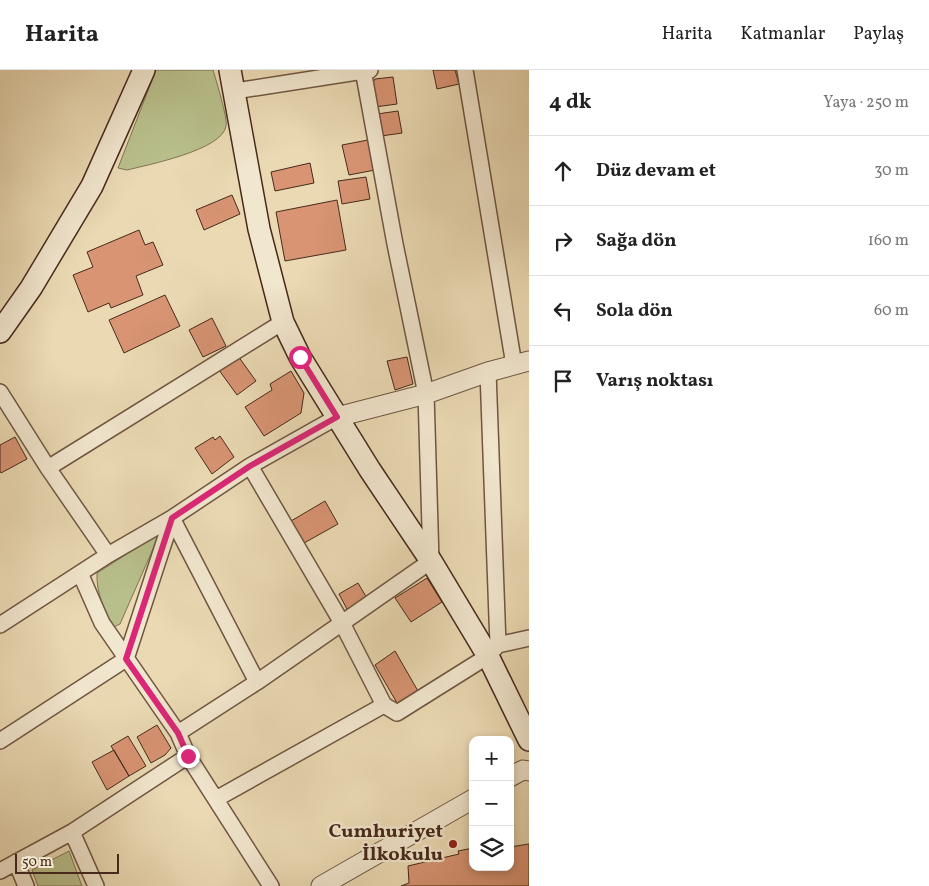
<!DOCTYPE html>
<html lang="tr">
<head>
<meta charset="utf-8">
<style>
  body { margin:0; font-family:Vollkorn,serif; background:#f2f2f2; color:#222 }
  .controls { position:absolute; right:15px; bottom:15px; display:grid; overflow:hidden; border-radius:10px; box-shadow:0 2px 8px #0003 }
  .controls button { width:45px; height:45px; display:grid; place-items:center; padding:0; border:0; border-bottom:1px solid #e0e0e0; background:#fff; color:#222; font:25px sans-serif }
  .scale { position:absolute; left:15px; bottom:12px; width:104px; box-sizing:border-box; padding-left:5px; border:2px solid #472a1b; border-top:0; font-size:14px; line-height:18px; white-space:nowrap; color:#472a1b; -webkit-text-stroke:4px #f1e6ce; paint-order:stroke }
  .stop { position:absolute; width:15px; height:15px; margin:-11px; border:4px solid #db2777; border-radius:50%; background:#fff }
  .stop.end { background:#db2777; border-color:#fff; box-shadow:0 1px 5px #0008 }
  .list { margin:0; padding:0; list-style:none }
  h2 { display:flex; justify-content:space-between; align-items:center; height:65px; margin:0; padding:0 20px; font-size:21px }
  h2 small { font-size:16px; font-weight:400; color:#767676 }
  .list li { display:grid; grid-template-columns:32px 1fr auto; gap:15px; align-items:center; box-sizing:border-box; height:70px; padding:0 20px; border-top:1px solid #e0e0e0 }
  .list b { display:block; font-size:19px; white-space:nowrap }
  .list em { font-size:16px; font-style:normal; color:#767676 }
  .icon { flex:none; width:28px; height:28px; fill:none; stroke:currentColor; stroke-width:2; stroke-linecap:round; stroke-linejoin:round }
  .map { position:relative; flex:none; width:529px; height:816px; overflow:hidden }
  header { display:flex; align-items:center; gap:30px; box-sizing:border-box; height:70px; padding:0 25px; background:#fff; border-bottom:1px solid #e0e0e0 }
  header strong { font-size:24px }
  nav { display:flex; gap:28px; margin-inline-start:auto; font-size:18px }
  main { display:flex }
  aside { flex:1; background:#fff }
  .map>svg:first-child { display:block }
  .green { fill:#b8bf8b; stroke:#807453 }
  .building { fill:#d89473; stroke:#472a1b }
  .lines { fill:none; stroke-linecap:round; stroke-linejoin:round }
  .minor-casing { stroke:#705641; stroke-width:18 }
  .tertiary-casing { stroke:#705641; stroke-width:21 }
  .secondary-casing { stroke:#472a1b; stroke-width:24 }
  .minor { stroke:#f1e6ce; stroke-width:15 }
  .tertiary { stroke:#f1e6ce; stroke-width:19 }
  .secondary { stroke:#f1e6ce; stroke-width:21 }
  .route { stroke:#db2777; stroke-width:6 }
  .poi-dot { fill:#8f2418; stroke:#f1e6ce; stroke-width:2 }
  .labels { text-anchor:middle; dominant-baseline:central; stroke-width:4.5; stroke-linejoin:round; paint-order:stroke }
  .poi-label { font-size:20px; font-weight:bold; fill:#472a1b; stroke:#f1e6ce; text-anchor:end }
</style>
</head>
<body>
<header>
<strong>Harita</strong>
<nav><a>Harita</a><a>Katmanlar</a><a>Paylaş</a></nav>
</header>
<main>
<div class="map">
<svg width="529" height="816" viewBox="0 0 529 816">
  <rect width="100%" height="100%" fill="#ead9b3"/>
  <filter id="stains"><feTurbulence type="fractalNoise" baseFrequency=".004" numOctaves="4"/><feColorMatrix values="0 0 0 0 .2 0 0 0 0 .09 0 0 0 0 .02 0 0 0 .5 -.17"/></filter>
  <radialGradient id="worn" r=".72"><stop offset=".6" stop-color="#630" stop-opacity="0"/><stop offset="1" stop-color="#630" stop-opacity=".3"/></radialGradient>
  <path class="green" d="M 156,0 L 213,0 C 216,10 228,49 226,56 C 223,80 147,95 127,100 L 118,98 Z
    M 160,463 L 120,554 L 114,557 C 104,542 96,521 97,503 Z
    M 69,781 L 82,816 L 38,816 L 32,800 Z"/>
  <path class="building" d="M 433,0 L 455,0 L 459,14 L 437,19 Z
    M 393,7 L 397,34 L 375,37 L 371,16 L 375,9 Z
    M 398,41 L 402,63 L 381,66 L 377,44 Z
    M 368,70 L 375,100 L 349,105 L 342,75 Z
    M 310,93 L 314,113 L 275,121 L 271,102 Z
    M 366,107 L 370,129 L 342,134 L 338,111 Z
    M 232,125 L 240,144 L 204,160 L 196,140 Z
    M 337,130 L 346,180 L 285,191 L 276,142 Z
    M 139,160 L 145,175 L 153,172 L 163,195 L 136,206 L 143,225 L 111,238 L 109,233 L 88,242 L 73,205 L 93,197 L 87,182 Z
    M 165,225 L 180,256 L 124,283 L 109,250 Z
    M 212,248 L 226,276 L 203,287 L 189,260 Z
    M 238,286 L 256,311 L 237,325 L 219,300 Z
    M 407,287 L 413,314 L 395,320 L 387,291 Z
    M 291,301 L 304,323 L 301,343 L 264,366 L 245,337 L 272,320 L 270,314 Z
    M 220,366 L 234,387 L 212,404 L 195,378 L 213,367 L 215,370 Z
    M 15,367 L 27,389 L 1,403 L 0,401 L 0,375 Z
    M 325,431 L 338,454 L 304,473 L 291,451 Z
    M 427,508 L 442,532 L 411,552 L 395,528 Z
    M 358,513 L 368,530 L 348,541 L 339,524 Z
    M 395,581 L 418,621 L 401,634 L 397,633 L 375,595 Z
    M 157,655 L 171,678 L 165,685 L 151,693 L 137,667 Z
    M 128,666 L 146,696 L 129,706 L 111,676 Z
    M 114,680 L 129,706 L 107,720 L 92,692 Z
    M 529,774 L 529,816 L 401,816 L 409,813 L 408,796 L 459,784 L 458,781 L 473,778 L 473,797 L 510,797 L 510,777 Z"/>
  <g class="lines">
    <defs>
      <path id="minor" d="M 465,0 L 514,295
        M 235,21 L 370,0
        M 488,302 L 498,575
        M 0,322 L 48,398 L 108,485
        M 250,396 L 342,553 L 257,612
        M 48,398 L 283,252
        M 172,448 L 257,612 L 178,663
        M 80,503 L 102,553 L 178,663 L 188,686
        M 0,555 L 108,485 L 172,448 L 250,396 L 337,347
        M 384,635 L 397,643 L 488,586 L 498,575 L 529,568
        M 0,671 L 126,589 L 172,448
        M 216,729 L 384,635 L 342,553 L 431,491 L 426,324 L 395,174 L 363,0
        M 72,762 L 96,816
        M 16,792 L 26,816
        M 0,801 L 72,762 L 188,686 L 271,816"/>
      <path id="tertiary" d="M 337,347 L 426,324 L 488,302 L 529,291
        M 510,707 L 523,700 L 529,701
        M 321,816 L 473,729"/>
      <path id="secondary" d="M 230,0 L 259,159 L 283,252 L 300,287 L 370,400 L 431,491 L 488,586 L 529,670
        M 0,262 L 31,218 L 92,116 L 144,0"/>
    </defs>
    <use href="#minor" class="minor-casing"/>
    <use href="#tertiary" class="tertiary-casing"/>
    <use href="#secondary" class="secondary-casing"/>
    <use href="#minor" class="minor"/>
    <use href="#tertiary" class="tertiary"/>
    <use href="#secondary" class="secondary"/>
  </g>
  <g class="lines">
    <path class="route" d="M 188,686 L 178,663 L 126,589 L 172,448 L 250,396 L 337,347 L 300,287"/>
  </g>
  <circle class="poi-dot" cx="453" cy="774" r="5"/>
  <g class="labels">
    <g class="poi-label">
      <text x="443" y="762">Cumhuriyet<tspan x="443" dy="23">İlkokulu</tspan></text>
    </g>
  </g>
  <rect width="100%" height="100%" filter="url(#stains)"/>
  <rect width="100%" height="100%" fill="url(#worn)"/>
</svg>
<div class="controls">
<button>+</button>
<button>−</button>
<button><svg class="icon" aria-label="layers" viewBox="0 0 24 24"><path d="M12 4l9 5-9 5-9-5zM3 14l9 5 9-5"/></svg></button>
</div>
<div class="scale">50 m</div>
<div class="stop" style="left:300px;top:287px"></div>
<div class="stop end" style="left:188px;top:686px"></div>
</div>
<aside>
<h2>4 dk<small>Yaya · 250 m</small></h2>
<ul class="list">
<li><svg class="icon" aria-label="ahead" viewBox="0 0 24 24"><path d="M12 20V5M6 11l6-6 6 6"/></svg><div><b>Düz devam et</b></div><em>30 m</em></li>
<li><svg class="icon" aria-label="right" viewBox="0 0 24 24"><path d="M7 20v-9h11M14 6l5 5-5 5"/></svg><div><b>Sağa dön</b></div><em>160 m</em></li>
<li><svg class="icon" aria-label="left" viewBox="0 0 24 24"><path d="M17 20v-9H6M10 6l-5 5 5 5"/></svg><div><b>Sola dön</b></div><em>60 m</em></li>
<li><svg class="icon" aria-label="arrive" viewBox="0 0 24 24"><path d="M6 21V4h12l-3 4 3 4H6"/></svg><div><b>Varış noktası</b></div></li>
</ul>
</aside>
</main>
</body>
</html>
